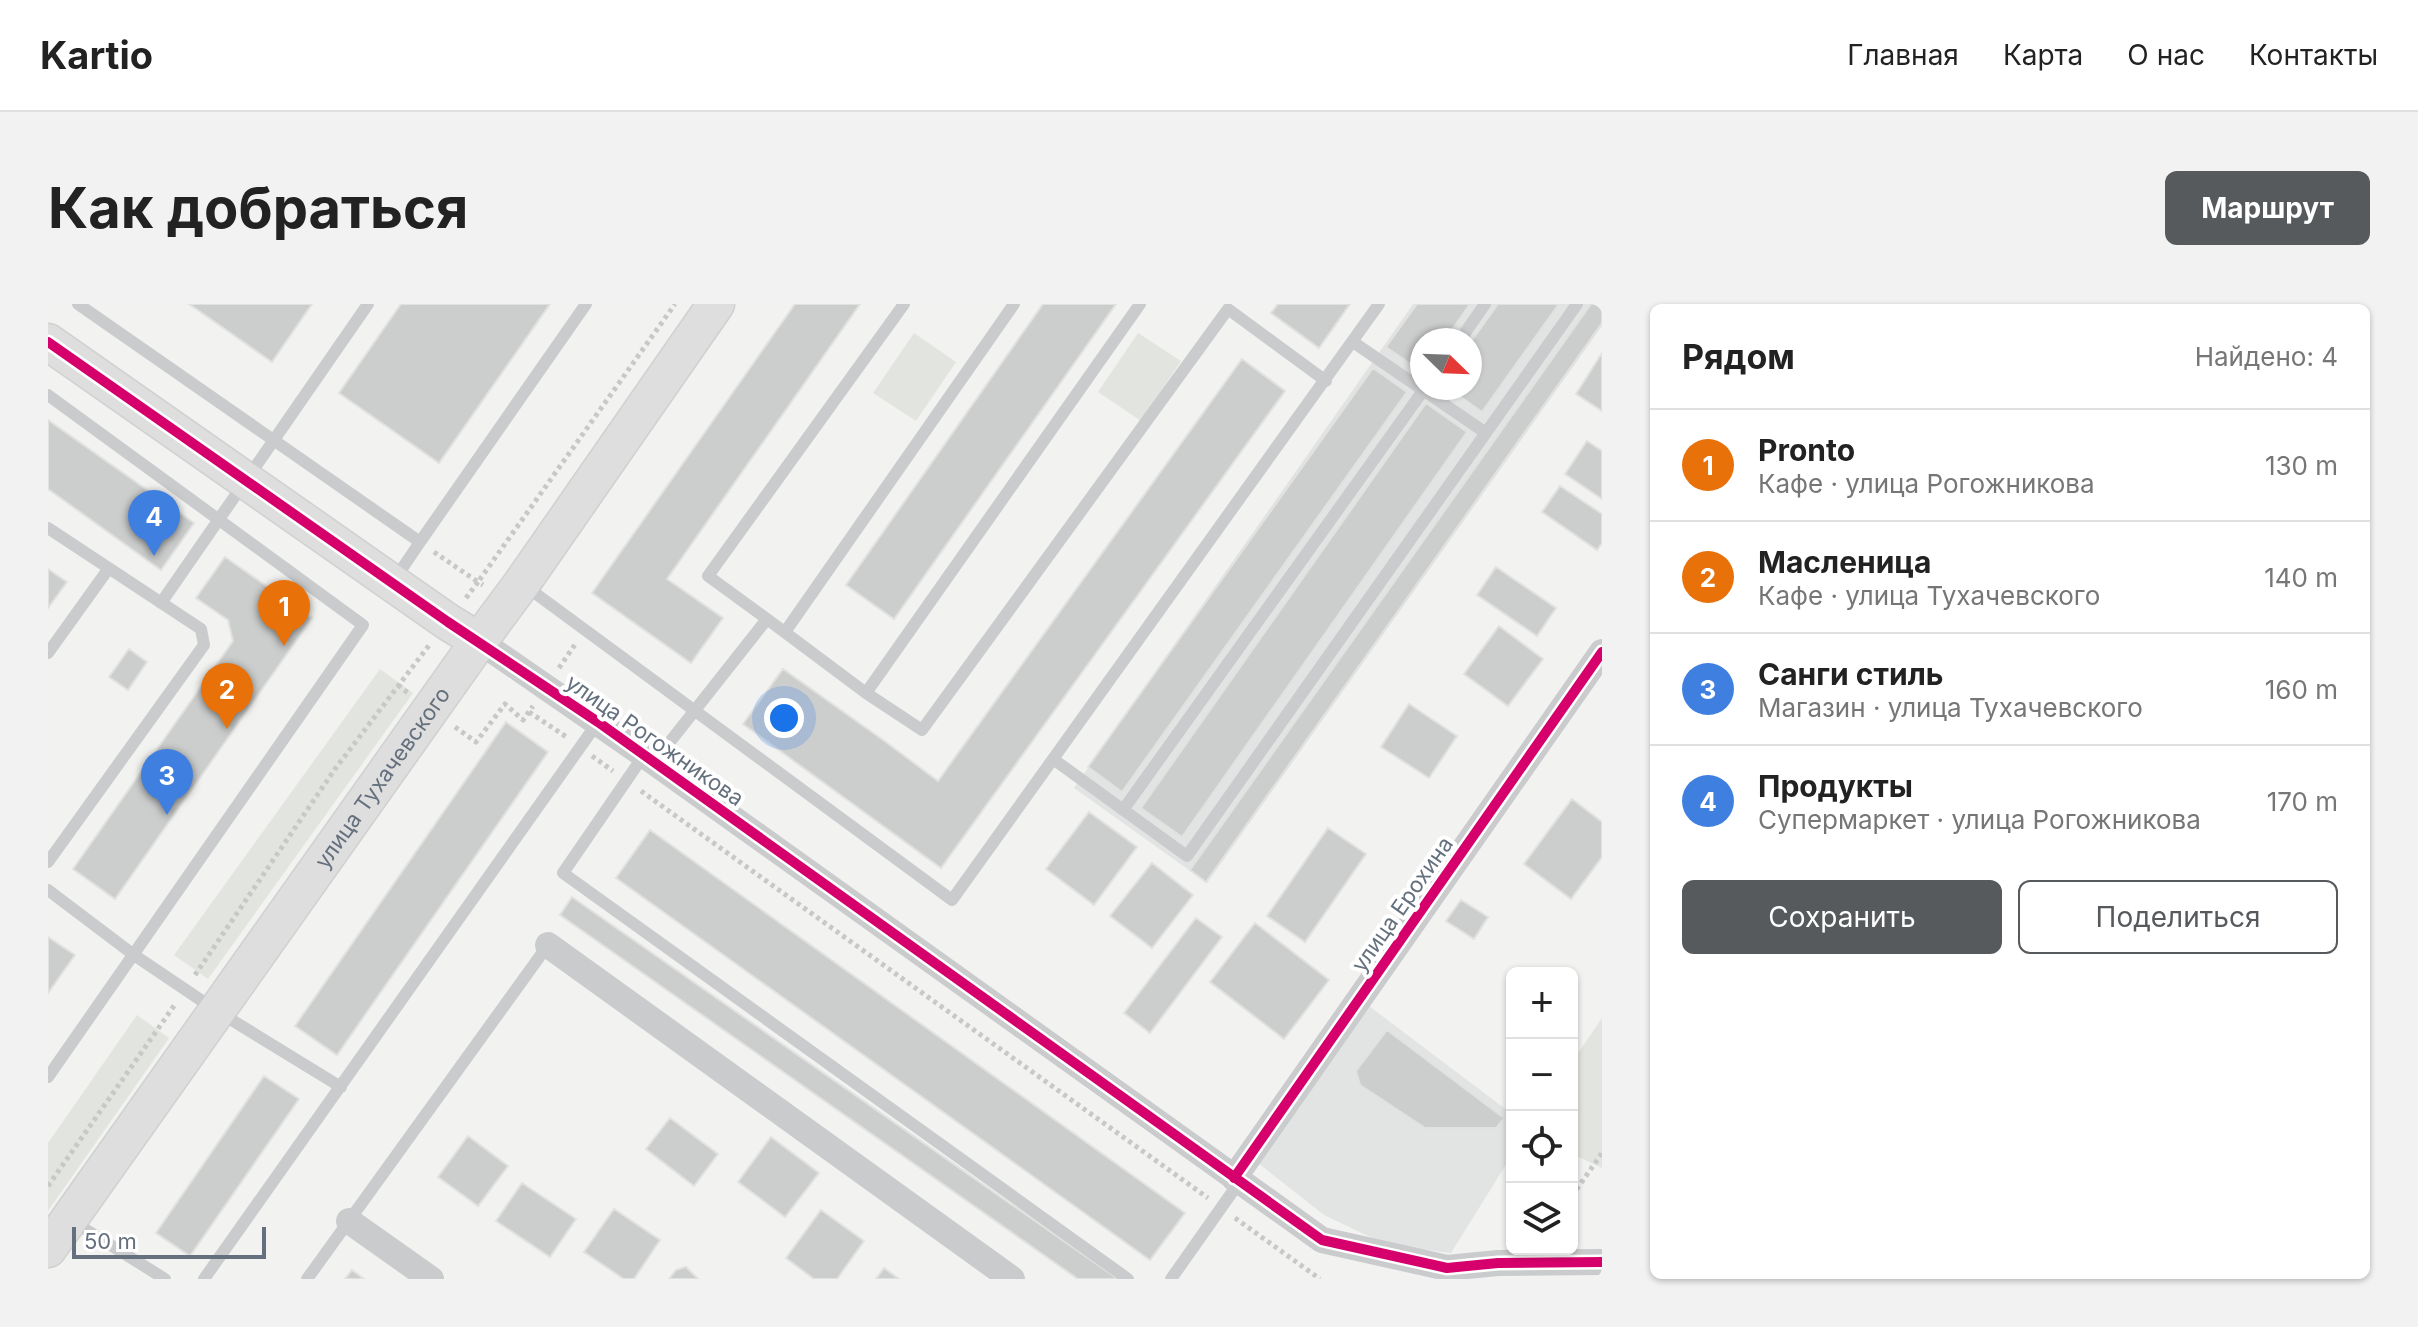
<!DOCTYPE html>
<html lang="ru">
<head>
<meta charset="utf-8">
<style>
  body { margin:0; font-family:Inter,sans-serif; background:#f2f2f2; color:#222 }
  .controls { position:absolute; right:24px; bottom:24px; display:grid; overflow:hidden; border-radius:12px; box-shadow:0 2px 6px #0004 }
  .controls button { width:72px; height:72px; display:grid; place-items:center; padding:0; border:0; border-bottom:2px solid #e0e0e0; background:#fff; color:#222; font:40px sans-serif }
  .compass { position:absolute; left:1362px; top:24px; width:72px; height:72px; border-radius:50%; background:#fff; box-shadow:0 2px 6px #0004; rotate:113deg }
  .scale { position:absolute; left:24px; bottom:20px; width:194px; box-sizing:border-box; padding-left:8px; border:4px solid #65707e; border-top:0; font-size:22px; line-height:28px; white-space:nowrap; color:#65707e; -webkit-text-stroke:6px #fff; paint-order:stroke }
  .you { position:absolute; left:736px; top:414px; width:28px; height:28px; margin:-20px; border:6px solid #fff; border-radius:50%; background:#1a73e8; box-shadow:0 0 0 12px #1a73e833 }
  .badge { display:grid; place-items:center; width:52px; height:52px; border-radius:50%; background:#565a5d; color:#fff; font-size:26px; font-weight:700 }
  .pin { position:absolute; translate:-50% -66px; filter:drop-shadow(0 2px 4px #0008) }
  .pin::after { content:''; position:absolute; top:42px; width:28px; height:24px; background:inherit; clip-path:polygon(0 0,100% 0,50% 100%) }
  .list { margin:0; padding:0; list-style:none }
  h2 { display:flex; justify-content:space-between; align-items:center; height:104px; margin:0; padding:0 32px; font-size:34px }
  h2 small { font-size:26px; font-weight:400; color:#767676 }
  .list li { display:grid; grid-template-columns:52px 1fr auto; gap:24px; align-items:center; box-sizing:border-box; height:112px; padding:0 32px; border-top:2px solid #e0e0e0 }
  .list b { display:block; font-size:30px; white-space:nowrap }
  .list p { margin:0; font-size:26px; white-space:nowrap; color:#767676 }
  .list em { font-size:26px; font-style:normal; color:#767676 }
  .actions { display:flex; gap:16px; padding:24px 32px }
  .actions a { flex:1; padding:18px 0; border:2px solid #565a5d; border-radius:12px; text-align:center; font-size:28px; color:#565a5d }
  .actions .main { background:#565a5d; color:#fff }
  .icon { flex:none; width:44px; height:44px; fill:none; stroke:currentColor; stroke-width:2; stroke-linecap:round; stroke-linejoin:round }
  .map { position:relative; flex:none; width:1554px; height:975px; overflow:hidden; border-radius:12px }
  header { display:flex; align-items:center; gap:48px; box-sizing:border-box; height:112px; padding:0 40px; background:#fff; border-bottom:2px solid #e0e0e0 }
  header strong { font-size:38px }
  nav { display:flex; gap:44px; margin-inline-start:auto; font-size:28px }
  .intro { display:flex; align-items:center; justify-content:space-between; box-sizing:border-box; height:192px; padding:0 48px }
  h1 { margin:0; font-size:56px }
  .button { padding:20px 36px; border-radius:12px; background:#565a5d; color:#fff; font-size:28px; font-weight:700 }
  main { display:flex; gap:48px; padding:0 48px }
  aside { flex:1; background:#fff; border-radius:12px; box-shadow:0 2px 6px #0004 }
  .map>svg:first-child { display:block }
  .built { fill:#e2e4e3; fill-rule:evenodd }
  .green { fill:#e2e5df }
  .building { fill:#cccdcd; stroke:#e1e1e0; stroke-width:2 }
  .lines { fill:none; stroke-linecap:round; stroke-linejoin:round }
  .secondary-casing { stroke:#d0d0d1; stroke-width:39 }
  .path { stroke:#c7c8c8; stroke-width:5; stroke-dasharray:4 4; stroke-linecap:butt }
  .lane { stroke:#cacbcc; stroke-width:12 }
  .street { stroke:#cacbcc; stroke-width:26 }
  .secondary { stroke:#dededf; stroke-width:36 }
  .cycleway-casing { stroke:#fff; stroke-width:15 }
  .cycleway { stroke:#d6006c; stroke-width:10 }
  .labels { text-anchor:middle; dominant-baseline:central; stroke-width:8; stroke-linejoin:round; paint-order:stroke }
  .street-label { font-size:22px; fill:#65707e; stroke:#fff }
</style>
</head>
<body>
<header>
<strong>Kartio</strong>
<nav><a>Главная</a><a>Карта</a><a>О нас</a><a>Контакты</a></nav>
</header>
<div class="intro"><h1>Как добраться</h1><a class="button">Маршрут</a></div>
<main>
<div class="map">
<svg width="1554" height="975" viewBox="0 0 1554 975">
  <rect width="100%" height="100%" fill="#f2f2f1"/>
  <path class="built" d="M 1365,0 L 1554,0 L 1554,22 L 1159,579 L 1026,484 ZM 1374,36 L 1422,36 L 1422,84 L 1374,84 Z
    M 1321,702 L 1464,810 L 1464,851 L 1403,949 L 1339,941 L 1276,911 L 1210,859 Z"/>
  <path class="green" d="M 866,29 L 908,58 L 868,117 L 825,89 Z
    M 1090,29 L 1133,57 L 1093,117 L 1050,88 Z
    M 332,365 L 365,389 L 160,675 L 126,651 Z
    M 89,711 L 121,734 L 0,907 L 0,839 Z
    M 1554,714 L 1554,864 L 1524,850 L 1524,758 Z"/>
  <path class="building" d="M 141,0 L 264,0 L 224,58 Z
    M 353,0 L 502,0 L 391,159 L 291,89 Z
    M 747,0 L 812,0 L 619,275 L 675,314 L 643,359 L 544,289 Z
    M 995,0 L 1068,0 L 846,315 L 798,281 Z
    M 1230,0 L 1302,0 L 1271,44 L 1223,9 Z
    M 1369,0 L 1422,0 L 1397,36 L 1374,36 L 1374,68 L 1338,43 Z
    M 1450,0 L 1511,0 L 1434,108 L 1400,84 L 1422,84 L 1422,39 Z
    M 1543,0 L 1554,0 L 1554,19 L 1158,578 L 1142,566 Z
    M 1554,49 L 1554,107 L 1528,90 Z
    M 1194,55 L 1237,87 L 893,564 L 695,420 L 735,365 L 835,436 L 890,477 Z
    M 1325,64 L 1359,88 L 1074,488 L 1040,463 Z
    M 1378,99 L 1419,128 L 1134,533 L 1093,504 Z
    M 0,116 L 146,219 L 113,266 L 0,185 Z
    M 1539,137 L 1554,147 L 1554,195 L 1517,170 Z
    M 1512,182 L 1554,210 L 1554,239 L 1549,246 L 1494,208 Z
    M 177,253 L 264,314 L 67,595 L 25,565 L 185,337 L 180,316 L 148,294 Z
    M 1448,263 L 1508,304 L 1489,332 L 1429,291 Z
    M 0,265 L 19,278 L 0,304 Z
    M 1451,322 L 1495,355 L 1460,402 L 1416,370 Z
    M 81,345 L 99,358 L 80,386 L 61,373 Z
    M 1361,400 L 1409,432 L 1381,474 L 1333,443 Z
    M 458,418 L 500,448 L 289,751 L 247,722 Z
    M 1524,495 L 1554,518 L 1554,553 L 1523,595 L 1476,560 Z
    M 1041,508 L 1089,543 L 1046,601 L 998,565 Z
    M 1280,524 L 1318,550 L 1257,638 L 1219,612 Z
    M 602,526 L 1137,909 L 1102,956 L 568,574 Z
    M 1104,559 L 1145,591 L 1104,644 L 1062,612 Z
    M 524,593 L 1070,975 L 1030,975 L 512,611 Z
    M 1413,596 L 1440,613 L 1426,635 L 1398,617 Z
    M 1148,614 L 1174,633 L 1102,729 L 1076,709 Z
    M 1207,619 L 1281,676 L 1236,735 L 1162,678 Z
    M 0,633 L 27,651 L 0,689 Z
    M 1339,726 L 1456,814 L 1448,824 L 1377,824 L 1312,781 L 1308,767 Z
    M 216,772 L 251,795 L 142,952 L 108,929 Z
    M 622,814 L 670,850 L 646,882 L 598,845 Z
    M 420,832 L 460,862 L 430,902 L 390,873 Z
    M 723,833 L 771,869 L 737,913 L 690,878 Z
    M 474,879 L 528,915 L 502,953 L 448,917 Z
    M 566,905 L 612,936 L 586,975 L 576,975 L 536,948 Z
    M 773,906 L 816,937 L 789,975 L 766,975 L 738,954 Z
    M 638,963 L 650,975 L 621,975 L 628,966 Z
    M 836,964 L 851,975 L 828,975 Z
    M 304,966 L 316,975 L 297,975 Z"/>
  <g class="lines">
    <defs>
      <g id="secondary">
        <path d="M 0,38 L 400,318 L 431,337"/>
        <path id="s1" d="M 0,945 L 431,337 L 474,279 L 668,0"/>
      </g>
    </defs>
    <use href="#secondary" class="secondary-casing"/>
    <path class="path" d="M 386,248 L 430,278 L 627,0
      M 418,294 L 430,278 L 435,281
      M 511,364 L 528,339
      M 350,381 L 360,389
      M 481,408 L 520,434
      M 407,423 L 428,438 L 457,400 L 475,416 L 485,402
      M 544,452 L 565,467
      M 593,487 L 1160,894
      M 147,671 L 287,465 L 382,340
      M 0,882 L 128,699
      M 1524,892 L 1554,849
      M 1187,914 L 1272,975"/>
    <path class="lane" d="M 30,0 L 372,238 L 538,0
      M 1412,36 L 1437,0
      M 1305,38 L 1438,129
      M 0,91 L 315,321 L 0,773
      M 0,224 L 153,325 L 156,341 L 0,558
      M 347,275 L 372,238
      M 476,281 L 904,596 L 1331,0
      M 113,299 L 320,0
      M 719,315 L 660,272 L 856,0
      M 737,328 L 966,0
      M 0,349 L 61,264
      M 818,389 L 1092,0
      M 596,451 L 515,569 L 1080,975
      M 1005,455 L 1139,552 L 1529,0
      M 606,458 L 719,315 L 818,389 L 874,426 L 1180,5 L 1278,77
      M 1075,506 L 1377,84
      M 0,586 L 86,651 L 169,707 L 293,783
      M 24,917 L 117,975
      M 156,975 L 550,418
      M 259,975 L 500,641
      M 1123,975 L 1192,877"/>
    <path class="street" d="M 431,337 L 606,458 L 1274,936 L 1399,964 L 1450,959 L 1554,958
      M 500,641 L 964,975
      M 1186,874 L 1554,348
      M 301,917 L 383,975"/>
    <use href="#secondary" class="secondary"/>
    <defs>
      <path id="cycleway" d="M 0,38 L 400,318 L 550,418 L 1274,936 L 1399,964 L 1450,959 L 1554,958
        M 1186,874 L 1554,348"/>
    </defs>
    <use href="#cycleway" class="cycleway-casing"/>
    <use href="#cycleway" class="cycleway"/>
  </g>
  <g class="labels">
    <g class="street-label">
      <text transform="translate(607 436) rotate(35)">улица Рогожникова</text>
      <text stroke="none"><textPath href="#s1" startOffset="578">улица Тухачевского</textPath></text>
      <text transform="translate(1354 600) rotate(-55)">улица Ерохина</text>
    </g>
  </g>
</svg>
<div class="controls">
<button>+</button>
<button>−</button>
<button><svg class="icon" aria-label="locate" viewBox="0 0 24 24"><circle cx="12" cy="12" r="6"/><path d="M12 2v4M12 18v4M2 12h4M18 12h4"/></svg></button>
<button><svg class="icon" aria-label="layers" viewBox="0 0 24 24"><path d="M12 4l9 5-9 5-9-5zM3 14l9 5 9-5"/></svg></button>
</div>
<svg class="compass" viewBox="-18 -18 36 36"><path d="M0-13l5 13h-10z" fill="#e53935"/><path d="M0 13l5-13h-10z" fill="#767676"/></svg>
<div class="scale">50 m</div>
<div class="you"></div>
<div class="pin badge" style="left:236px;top:342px;background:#e8710a">1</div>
<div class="pin badge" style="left:179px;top:425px;background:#e8710a">2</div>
<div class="pin badge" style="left:119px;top:511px;background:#3f7fe0">3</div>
<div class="pin badge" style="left:106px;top:252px;background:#3f7fe0">4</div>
</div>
<aside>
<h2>Рядом<small>Найдено: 4</small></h2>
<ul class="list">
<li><span class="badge" style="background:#e8710a">1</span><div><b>Pronto</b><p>Кафе · улица Рогожникова</p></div><em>130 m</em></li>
<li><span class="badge" style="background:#e8710a">2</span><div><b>Масленица</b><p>Кафе · улица Тухачевского</p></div><em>140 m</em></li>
<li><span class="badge" style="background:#3f7fe0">3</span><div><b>Санги стиль</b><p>Магазин · улица Тухачевского</p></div><em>160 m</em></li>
<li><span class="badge" style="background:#3f7fe0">4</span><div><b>Продукты</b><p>Супермаркет · улица Рогожникова</p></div><em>170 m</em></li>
</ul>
<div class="actions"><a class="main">Сохранить</a><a>Поделиться</a></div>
</aside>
</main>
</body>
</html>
